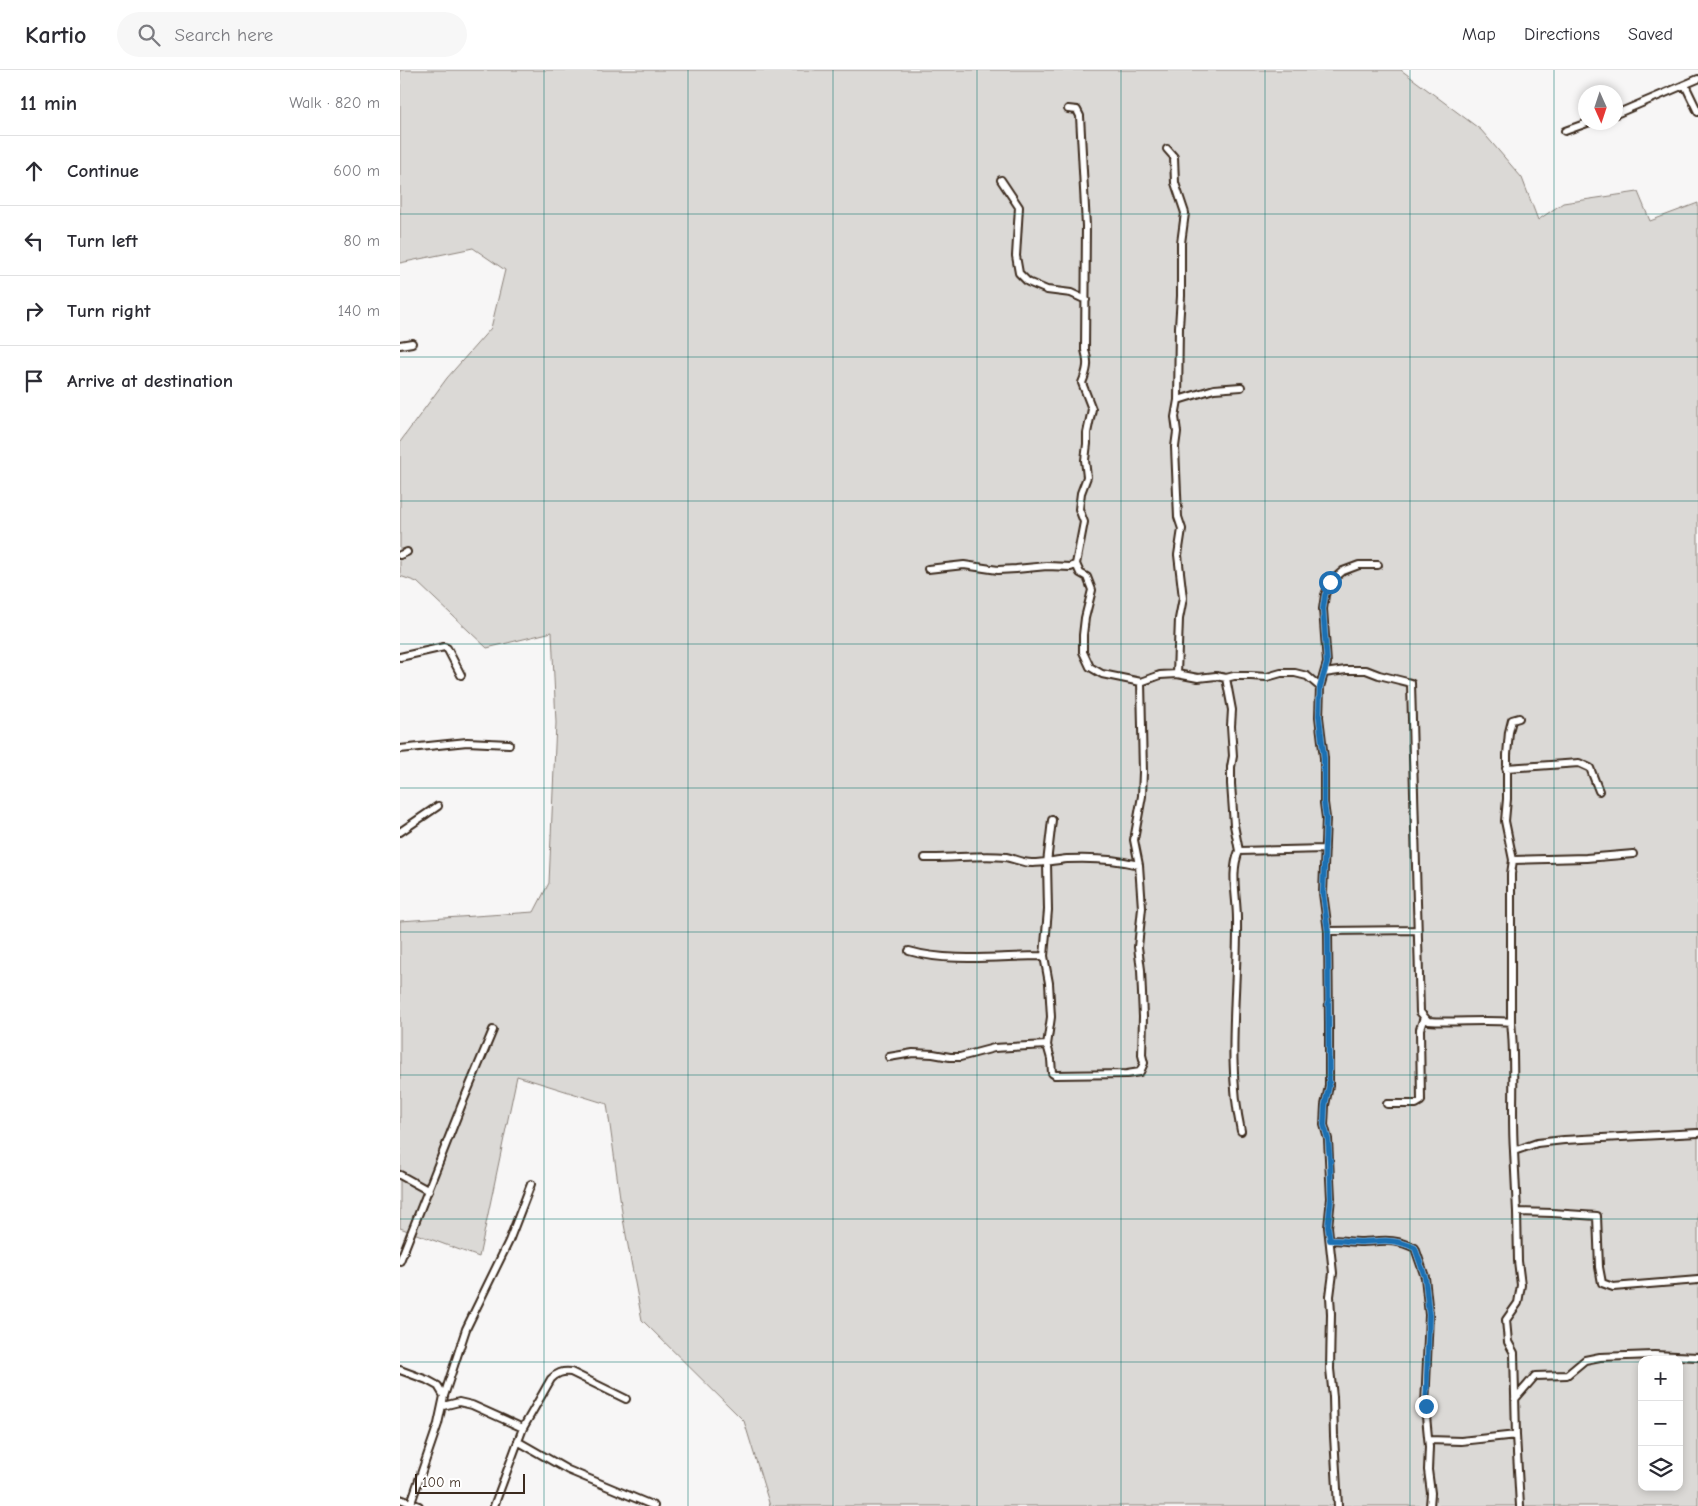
<!DOCTYPE html>
<html lang="en">
<head>
<meta charset="utf-8">
<style>
  body { margin:0; font-family:"Comic Neue",sans-serif; background:#f7f7f7; color:#2b2b33 }
  .controls { position:absolute; right:15px; bottom:15px; display:grid; overflow:hidden; border-radius:10px; box-shadow:0 2px 8px #0003 }
  .controls button { width:45px; height:45px; display:grid; place-items:center; padding:0; border:0; border-bottom:1px solid #e1e1e2; background:#fff; color:#2b2b33; font:25px sans-serif }
  .compass { position:absolute; left:1178px; top:15px; width:45px; height:45px; border-radius:50%; background:#fff; box-shadow:0 2px 8px #0003; rotate:177deg }
  .scale { position:absolute; left:15px; bottom:12px; width:110px; box-sizing:border-box; padding-left:5px; border:2px solid #3b2a1e; border-top:0; font-size:14px; line-height:18px; white-space:nowrap; color:#3b2a1e; -webkit-text-stroke:4px #fff; paint-order:stroke }
  .stop { position:absolute; width:15px; height:15px; margin:-11px; border:4px solid #1f6fb2; border-radius:50%; background:#fff }
  .stop.end { background:#1f6fb2; border-color:#fff; box-shadow:0 1px 5px #0008 }
  .list { margin:0; padding:0; list-style:none }
  h2 { display:flex; justify-content:space-between; align-items:center; height:65px; margin:0; padding:0 20px; font-size:21px }
  h2 small { font-size:16px; font-weight:400; color:#7c7c81 }
  .list li { display:grid; grid-template-columns:32px 1fr auto; gap:15px; align-items:center; box-sizing:border-box; height:70px; padding:0 20px; border-top:1px solid #e1e1e2 }
  .list b { display:block; font-size:19px; white-space:nowrap }
  .list em { font-size:16px; font-style:normal; color:#7c7c81 }
  .icon { flex:none; width:28px; height:28px; fill:none; stroke:currentColor; stroke-width:2; stroke-linecap:round; stroke-linejoin:round }
  .map { position:relative; flex:none; width:1298px; height:1436px; overflow:hidden }
  header { display:flex; align-items:center; gap:30px; box-sizing:border-box; height:70px; padding:0 25px; background:#fff; border-bottom:1px solid #e1e1e2 }
  header strong { font-size:24px }
  nav { display:flex; gap:28px; margin-inline-start:auto; font-size:18px }
  .search { width:350px; height:45px; background:#f7f7f7; display:flex; align-items:center; gap:12px; box-sizing:border-box; padding:0 18px; border-radius:28px; color:#7c7c81; font-size:19px }
  main { display:flex }
  aside { flex:1; background:#fff }
  .map>svg:first-child { display:block }
  .green { fill:#dbd9d6; stroke:#8b827a; fill-rule:evenodd }
  .lines { fill:none; stroke-linecap:round; stroke-linejoin:round }
  .street-casing { stroke:#3b2a1e; stroke-width:10 }
  .street { stroke:#fff; stroke-width:6 }
  .route { stroke:#1f6fb2; stroke-width:6 }
  .grid { fill:none; stroke:#0f766e; stroke-width:1; stroke-opacity:0.55 }
</style>
</head>
<body>
<header>
<strong>Kartio</strong>
<div class="search"><svg class="icon" aria-label="search" viewBox="0 0 24 24"><circle cx="10" cy="10" r="6"/><path d="M15 15l6 6"/></svg>Search here</div>
<nav><a>Map</a><a>Directions</a><a>Saved</a></nav>
</header>
<main>
<aside>
<h2>11 min<small>Walk · 820 m</small></h2>
<ul class="list">
<li><svg class="icon" aria-label="ahead" viewBox="0 0 24 24"><path d="M12 20V5M6 11l6-6 6 6"/></svg><div><b>Continue</b></div><em>600 m</em></li>
<li><svg class="icon" aria-label="left" viewBox="0 0 24 24"><path d="M17 20v-9H6M10 6l-5 5 5 5"/></svg><div><b>Turn left</b></div><em>80 m</em></li>
<li><svg class="icon" aria-label="right" viewBox="0 0 24 24"><path d="M7 20v-9h11M14 6l5 5-5 5"/></svg><div><b>Turn right</b></div><em>140 m</em></li>
<li><svg class="icon" aria-label="arrive" viewBox="0 0 24 24"><path d="M6 21V4h12l-3 4 3 4H6"/></svg><div><b>Arrive at destination</b></div></li>
</ul>
</aside>
<div class="map">
<svg width="1298" height="1436" viewBox="0 0 1298 1436">
  <rect width="100%" height="100%" fill="#f7f6f6"/>
  <filter id="ink" filterUnits="userSpaceOnUse"><feTurbulence type="fractalNoise" baseFrequency=".02" numOctaves="2"/><feDisplacementMap in="SourceGraphic" scale="10" xChannelSelector="R" yChannelSelector="G"/><feConvolveMatrix kernelMatrix="1 2 1 2 8 2 1 2 1" color-interpolation-filters="sRGB"/></filter>
  <g filter="url(#ink)">
    <path class="green" d="M 0,0 L 1001,0 L 1081,60 L 1122,108 L 1138,150 L 1163,133 L 1238,122 L 1250,151 L 1298,133 L 1298,1436 L 370,1436 L 344,1351 L 242,1250 L 223,1149 L 207,1034 L 117,1006 L 79,1187 L 0,1158 L 0,851 L 134,842 L 149,813 L 156,653 L 152,562 L 87,578 L 17,512 L 0,506 L 0,372 L 47,308 L 91,258 L 105,200 L 73,178 L 0,193 ZM 1242,1290 L 1279,1290 L 1279,1417 L 1242,1417 Z"/>
    <g class="lines">
      <defs>
        <path id="street" d="M 1285,15 L 1298,42
          M 668,39 L 677,40 L 680,46 L 686,156 L 685,280 C 689,293 687,301 682,313 L 692,339 L 687,363 L 687,374 L 685,390 L 687,407 L 681,423 L 679,439 L 684,452 L 676,494 L 680,503 L 687,507 L 692,520 L 685,548 L 683,565 L 683,582 L 690,597 L 702,604 L 741,612
          M 1216,44 L 1298,9
          M 1165,61 L 1190,52
          M 767,79 L 774,87 L 775,113 L 785,143 L 781,173 L 781,226 L 779,257 L 778,330 L 775,347 L 777,362 L 775,377 L 778,447 L 782,459 L 778,485 L 783,528 L 779,549 L 777,604
          M 601,110 L 619,137 L 616,186 L 619,203 L 628,212 L 647,220 L 671,223 L 686,230
          M 0,275 L 12,273
          M 778,330 L 814,319 L 841,317
          M 0,485 L 7,482
          M 528,499 L 564,495 L 598,500 L 616,499 L 647,496 L 671,497 L 676,494
          M 0,587 L 44,577 L 47,578 L 61,605
          M 924,603 L 946,600 L 966,600 L 979,605 L 1011,613 L 1020,942 L 1028,951 C 1056,953 1084,949 1111,952 C 1116,995 1111,1038 1114,1081
          M 826,608 L 832,640 L 831,656 L 833,686 L 831,697 L 831,714 L 834,755 L 839,781 L 925,779
          M 0,679 L 67,672 L 109,674
          M 1106,698 L 1179,693 L 1190,698 L 1199,721
          M 652,750 L 647,793 L 648,840 L 644,886 L 649,913 L 651,947 L 647,975 L 651,989 L 652,1003 L 655,1005 L 727,1004 L 740,1002 L 744,993 L 742,985 L 743,947 L 741,900 L 738,877 L 742,838 L 739,795 L 734,770 L 742,726 L 743,702 L 741,612 L 760,605 L 777,604 L 798,608 L 816,606 L 826,608 L 834,606 L 851,606 L 867,607 L 881,603 L 895,603 L 907,606 L 920,617
          M 0,762 L 38,736
          M 839,781 C 830,803 837,826 837,849 C 838,919 826,992 841,1061
          M 525,788 C 552,789 579,784 606,787 C 615,789 623,793 632,793 C 644,793 655,790 667,789 C 691,788 716,789 739,795
          M 1113,790 L 1105,751 L 1107,729 L 1107,685 L 1109,662 L 1112,650 L 1119,648
          M 928,861 L 1017,860
          M 509,881 C 550,893 601,886 644,886
          M 1111,952 L 1111,804 L 1113,790 L 1186,788 L 1233,784
          M 489,987 L 513,983 L 533,984 L 550,987 L 560,987 L 594,978 L 647,975
          M 987,1034 L 1016,1034 L 1021,1031 L 1020,959 L 1024,947
          M 0,1105 L 29,1121
          M 1117,1142 L 1114,1081 L 1137,1073 L 1164,1070 L 1298,1063
          M 930,1170 C 941,1170 951,1172 962,1172 C 983,1171 995,1168 1015,1178 L 1025,1207 L 1029,1245 L 1025,1336 L 1029,1377 L 1028,1400 L 1031,1423 L 1030,1436
          M 0,1191 L 62,1034 L 93,960
          M 0,1300 L 27,1310 L 38,1316 L 44,1326
          M 1115,1329 L 1135,1306 L 1167,1305 L 1185,1290 L 1200,1287 L 1254,1285 L 1298,1287
          M 43,1336 L 59,1332 L 72,1335 L 123,1358 L 151,1309 C 157,1303 162,1301 171,1302 L 226,1329
          M 1116,1365 L 1120,1436
          M 1029,1370 L 1061,1371 L 1116,1365 L 1114,1283 L 1108,1272 L 1106,1250 L 1118,1233 L 1121,1215 L 1118,1191 L 1117,1142 L 1152,1143 L 1197,1146 L 1199,1197 L 1202,1213 L 1213,1217 L 1298,1210
          M 119,1372 L 168,1400 L 254,1436
          M 0,1429 L 19,1436
          M 11,1433 L 38,1354 L 44,1326 L 66,1259 L 109,1171 L 131,1114
          M 94,1436 L 123,1358
          M 938,1436 L 934,1366 L 933,1327 L 930,1299 L 931,1244 L 930,1226 L 933,1203 L 928,1157 L 931,1128 L 928,1069 L 924,1055 L 925,1035 L 929,1016 L 929,954 L 928,861 L 923,823 L 926,748 L 924,733 L 924,688 L 919,647 L 920,617 L 927,593 L 923,539 L 925,525 L 930,512 L 943,501 L 959,495 L 978,495"/>
      </defs>
      <use href="#street" class="street-casing"/>
      <use href="#street" class="street"/>
    </g>
  </g>
  <g class="lines" filter="url(#ink)">
    <path class="route" d="M 930,512 L 925,525 L 923,539 L 927,593 L 920,617 L 919,646 L 924,688 L 924,733 L 926,748 L 923,823 L 928,862 L 929,1016 L 925,1035 L 924,1055 L 928,1069 L 930,1092 L 931,1128 L 928,1157 L 930,1170 C 941,1170 951,1172 962,1172 C 983,1171 995,1168 1015,1178 L 1025,1207 L 1029,1245 L 1026,1336"/>
  </g>
  <path class="grid" d="M 144,0 L 144,1436M 288,0 L 288,1436M 433,0 L 433,1436M 577,0 L 577,1436M 721,0 L 721,1436M 865,0 L 865,1436M 1010,0 L 1010,1436M 1154,0 L 1154,1436M 0,144 L 1298,144M 0,287 L 1298,287M 0,431 L 1298,431M 0,574 L 1298,574M 0,718 L 1298,718M 0,862 L 1298,862M 0,1005 L 1298,1005M 0,1149 L 1298,1149M 0,1292 L 1242,1292M 1279,1292 L 1298,1292"/>
</svg>
<div class="controls">
<button>+</button>
<button>−</button>
<button><svg class="icon" aria-label="layers" viewBox="0 0 24 24"><path d="M12 4l9 5-9 5-9-5zM3 14l9 5 9-5"/></svg></button>
</div>
<svg class="compass" viewBox="-18 -18 36 36"><path d="M0-13l5 13h-10z" fill="#e53935"/><path d="M0 13l5-13h-10z" fill="#7c7c81"/></svg>
<div class="scale">100 m</div>
<div class="stop" style="left:930px;top:512px"></div>
<div class="stop end" style="left:1026px;top:1336px"></div>
</div>
</main>
</body>
</html>
